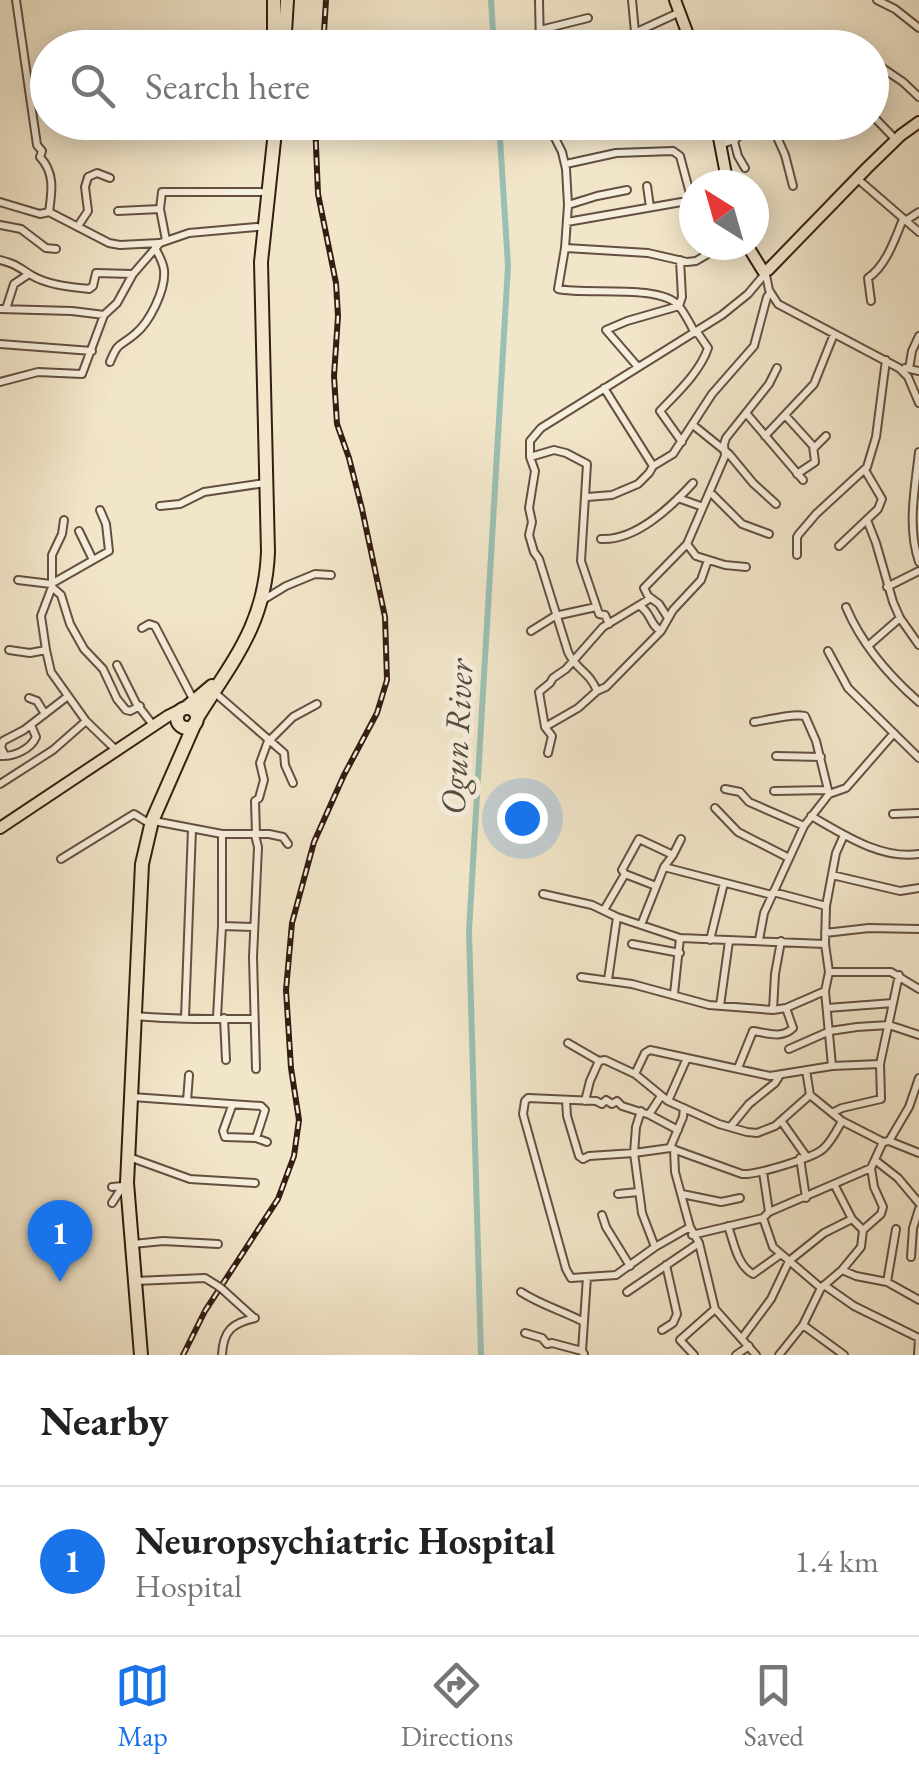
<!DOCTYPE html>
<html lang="en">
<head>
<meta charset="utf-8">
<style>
  body { margin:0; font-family:"EB Garamond",serif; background:#f6f6f6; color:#222 }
  .compass { position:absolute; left:679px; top:170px; width:90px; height:90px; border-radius:50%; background:#fff; box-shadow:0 5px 25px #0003; rotate:323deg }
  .you { position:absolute; left:522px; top:818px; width:35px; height:35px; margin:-25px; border:8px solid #fff; border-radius:50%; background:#1a73e8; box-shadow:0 0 0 15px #1a73e833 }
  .badge { display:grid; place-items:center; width:65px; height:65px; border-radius:50%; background:#1a73e8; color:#fff; font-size:32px; font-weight:700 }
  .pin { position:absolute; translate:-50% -82px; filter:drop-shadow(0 2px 5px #0008) }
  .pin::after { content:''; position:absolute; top:52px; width:35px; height:30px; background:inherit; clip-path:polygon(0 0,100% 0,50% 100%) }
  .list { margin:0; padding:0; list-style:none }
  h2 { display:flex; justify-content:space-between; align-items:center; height:130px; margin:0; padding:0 40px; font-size:42px }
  h2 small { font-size:32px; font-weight:400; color:#767676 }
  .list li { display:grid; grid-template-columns:65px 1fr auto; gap:30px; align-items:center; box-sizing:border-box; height:150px; padding:0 40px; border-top:2px solid #e0e0e0 }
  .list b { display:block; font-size:38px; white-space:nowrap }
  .list p { margin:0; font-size:32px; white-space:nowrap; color:#767676 }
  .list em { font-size:32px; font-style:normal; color:#767676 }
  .icon { flex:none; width:55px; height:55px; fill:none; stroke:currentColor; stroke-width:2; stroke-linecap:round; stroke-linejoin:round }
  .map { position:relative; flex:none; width:919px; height:1355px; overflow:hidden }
  .search { position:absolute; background:#fff; box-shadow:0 5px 25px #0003; left:30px; right:30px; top:30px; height:110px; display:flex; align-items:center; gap:25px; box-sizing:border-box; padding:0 35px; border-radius:55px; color:#767676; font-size:38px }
  .sheet { height:280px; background:#fff }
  nav { display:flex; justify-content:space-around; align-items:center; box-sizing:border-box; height:140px; border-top:2px solid #e0e0e0; background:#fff; font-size:28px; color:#767676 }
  nav a { display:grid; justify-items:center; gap:5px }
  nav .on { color:#1a73e8 }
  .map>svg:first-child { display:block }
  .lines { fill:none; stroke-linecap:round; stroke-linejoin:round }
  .river { stroke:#9bc0b3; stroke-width:6 }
  .minor-casing { stroke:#644f40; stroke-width:10 }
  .major-casing { stroke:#341d12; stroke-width:14 }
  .highway-casing { stroke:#341d12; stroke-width:16 }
  .minor { stroke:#f7efdd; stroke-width:6 }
  .major { stroke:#f2e6ca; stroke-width:10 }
  .highway { stroke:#f2e6ca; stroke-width:12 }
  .rail-casing { stroke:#341d12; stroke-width:6 }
  .rail { stroke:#f7efdd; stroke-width:2.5; stroke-dasharray:8; stroke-linecap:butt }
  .minor-bridge-casing { stroke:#644f40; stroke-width:10; stroke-linecap:butt }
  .minor-bridge { stroke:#f7efdd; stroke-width:6 }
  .labels { text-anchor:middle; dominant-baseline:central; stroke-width:10; stroke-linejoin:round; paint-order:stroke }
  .water-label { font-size:35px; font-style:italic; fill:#534e42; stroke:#f7efdd }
</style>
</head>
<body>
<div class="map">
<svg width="919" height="1355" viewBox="0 0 919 1355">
  <rect width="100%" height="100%" fill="#f2e6ca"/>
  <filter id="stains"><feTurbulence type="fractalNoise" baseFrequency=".002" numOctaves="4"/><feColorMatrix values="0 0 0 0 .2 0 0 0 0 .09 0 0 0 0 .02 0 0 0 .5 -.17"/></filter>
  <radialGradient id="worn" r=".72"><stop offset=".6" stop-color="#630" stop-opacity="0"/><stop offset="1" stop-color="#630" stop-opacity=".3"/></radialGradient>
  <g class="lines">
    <path class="river" d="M 491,0 L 494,48
      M 481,1355 L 469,931 L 508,266 L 499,122"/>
    <defs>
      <path id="minor" d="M 16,0 L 37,145 L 42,151 L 40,157 C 55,173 52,191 49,212
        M 539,0 L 540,48
        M 632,0 L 635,32
        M 877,0 L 895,9 L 919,28
        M 540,30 L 588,18
        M 840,38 L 853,48
        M 552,48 L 628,36 L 680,12
        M 872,61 L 903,82 L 919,97
        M 872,115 L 896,140
        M 547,122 L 562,152 L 566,169 L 568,205 L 565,248 L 558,289 C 586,295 659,284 678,305 C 685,313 690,324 695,333
        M 789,122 L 790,127 L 777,137 L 785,155 L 793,186
        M 734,141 L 738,156 L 745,168
        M 720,145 L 736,139 L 750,122
        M 566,164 L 616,153 L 673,151 L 680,156 L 692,201
        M 860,181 L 919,232
        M 647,186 L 650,207
        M 0,202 L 40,214 L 49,212 L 109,243 L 120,245 L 159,243
        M 568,205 L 597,196 L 627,190
        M 118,211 L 160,209
        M 905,221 L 919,212
        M 567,222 L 693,200
        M 0,225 L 21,229 L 46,248 L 56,249
        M 78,226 L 88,211 L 85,187 L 88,177 L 97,173 L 110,178
        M 166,240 L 160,209 L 162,192 L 261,192
        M 566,248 L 648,253 L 687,262 L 696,261 L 723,245
        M 0,260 C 16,264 18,267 31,275 C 47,285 71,287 89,289 L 93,286 L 96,273 L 133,274
        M 766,275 L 769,290 L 778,304 L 899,368 L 908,377 L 919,403
        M 871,301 L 868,278 C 886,266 895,239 903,219
        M 679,306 L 682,297 L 680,260
        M 0,309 L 72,311 L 104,315
        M 6,309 L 14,284 L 29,274
        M 0,344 L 92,351
        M 110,362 C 119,340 120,347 135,334 C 150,322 166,289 164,270 C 163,262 159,255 155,248
        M 638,367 L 606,330 L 627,321 L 679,306
        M 905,368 L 919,371
        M 909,369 L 912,351 L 919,336
        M 0,382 L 38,372 L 82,374 L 104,315 L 117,303 L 133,274 L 160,243 L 189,233 L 257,227
        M 604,388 L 653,466
        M 746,413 L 803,480
        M 785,415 L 813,446 L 815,462 L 797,474
        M 693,425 L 729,454 L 753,483 L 776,504
        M 765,436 L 814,384 L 834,334
        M 682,442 L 660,411 C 677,393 700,372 708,348 L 697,332
        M 814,448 L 826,436
        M 919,452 C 915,488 907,527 919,562
        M 530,457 L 554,450 L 566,453 L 587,464 L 581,561 L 599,614 L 605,615 L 609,624
        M 710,492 L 742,524 L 769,534
        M 587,497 L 612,495 L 638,484 L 649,473 L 653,466 L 673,454 L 712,394 L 754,346 L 767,297 L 770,293
        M 678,498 L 703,507
        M 160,506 L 180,504 L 204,492 L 265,483
        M 64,520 L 62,534 L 52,555 L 52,587 L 61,595 L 70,624 L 84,649 L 103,669 L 117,699 L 126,710 L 130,711 L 140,706
        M 867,520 L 876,543 L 893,602 L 900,618 L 919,645
        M 79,531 L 93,560
        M 601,539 C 636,541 671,507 693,483
        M 687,544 L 696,556 L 725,565 L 746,567
        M 839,546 L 878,509 L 882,499 L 865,470
        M 797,555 L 797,537 L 799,534 L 816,514 L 867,467 L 876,437 L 886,360
        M 18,580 L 51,584 L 109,551 L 106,524 L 100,510
        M 887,587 L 919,571
        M 263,600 L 286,586 L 315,574 L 331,575
        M 640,606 C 651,612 650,626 661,631
        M 846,607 C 862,645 888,675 919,702
        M 668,618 L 659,604 L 648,596 L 644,588 L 687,544 L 725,456 L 724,444 L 726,438 L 769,384 L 777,368
        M 142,628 L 149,624 L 155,626 L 193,699
        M 531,631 L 555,616 L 596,607
        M 868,646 L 900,618
        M 9,650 L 30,653 L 46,650 L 51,672 L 86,721 L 116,750
        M 46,650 L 41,616 L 52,587
        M 828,651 L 848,688 L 919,758
        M 117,665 L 136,703 L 153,725
        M 597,691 C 590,672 576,670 568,652 L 539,559 L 534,552 L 529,535 L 532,522 L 529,508 L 535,471 L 530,457 L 530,441 L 541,428 L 722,315 L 748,294 L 764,275
        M 214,692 L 284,753 L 285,765 L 293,783
        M 29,698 L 37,701 L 45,714
        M 754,722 C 769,720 792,713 805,716 L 816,741 L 829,794
        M 545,727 L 578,708 L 597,691 L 606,687 L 661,631 L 673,610 L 701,580 L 708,560
        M 269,741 L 293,717 L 317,704
        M 548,753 L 552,736 L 545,727 L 539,692 L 550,683 L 553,678 L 566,669 L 603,627 L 651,598
        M 0,756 C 14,757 31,749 36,737 L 31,725
        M 5,756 L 1,747 L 3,741 L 24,730 L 68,696
        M 776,756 L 821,757
        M 0,784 L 53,750 L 86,721
        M 725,789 L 740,792 L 749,802 L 804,826
        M 774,791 L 827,790
        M 715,808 L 738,832 L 789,858
        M 893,814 L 919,813
        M 811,816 C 843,834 881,860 919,854
        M 154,821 L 222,834 L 269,834 L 283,837 L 288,844
        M 256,834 L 255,801 L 259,798 L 264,780 L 260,763 L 268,741
        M 255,835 L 258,847 L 253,957 L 256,1069
        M 61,859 L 134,814 L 147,822
        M 664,867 L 772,895
        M 625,874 L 656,886
        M 832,875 L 900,891 L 919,888
        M 773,892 L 826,906
        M 543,894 L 592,905 L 617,917 L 680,938 L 825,944
        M 604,910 L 625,874 L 622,870 L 639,839 L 673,855
        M 641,925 L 664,867 L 673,855 L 681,839
        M 222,926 L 253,927
        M 825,933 L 869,928 L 919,929
        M 710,940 L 724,883
        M 759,940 L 764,913 L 804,826 L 829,794 L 846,788 L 894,733
        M 632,944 L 680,953
        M 829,972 L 891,972 L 919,989
        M 581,977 L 632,984 L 709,1005 L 773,1010 L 786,1008 L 825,991
        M 608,980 L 617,917
        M 674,994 L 680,938
        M 720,1006 L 729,941
        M 827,1008 L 893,1003
        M 773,1010 L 775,974 L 781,941
        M 136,1016 C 175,1020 214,1019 253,1019
        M 217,1017 L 222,926 L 222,834
        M 185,1018 L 192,829
        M 224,1018 L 226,1060
        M 568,1043 L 599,1061 L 605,1060 L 635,1074 L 668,1101 L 719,1124 L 747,1132 L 757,1133 L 775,1126 L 810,1095
        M 789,1049 L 830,1031 L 857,1027 L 889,1025 L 919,1035
        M 832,1066 L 825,991 L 829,972 L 825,944 L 826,906 L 836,853 L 844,835
        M 738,1068 L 753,1031 C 767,1033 782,1039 793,1028 L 786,1008
        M 806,1070 L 810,1095 L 842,1121 L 883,1142 L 889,1141 L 919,1153
        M 635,1074 L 645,1053 L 650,1050 L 687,1058
        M 661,1096 L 650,1113 L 647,1114 L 622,1106 L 617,1101 L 612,1104 L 606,1100 L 602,1104 L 596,1101 L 528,1098 L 525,1101 L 523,1114 L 566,1269 L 571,1278 L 616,1275 L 655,1247 L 690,1227
        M 132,1097 L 261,1106 L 265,1110 L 256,1138
        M 566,1100 L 567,1116 L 579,1156 L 583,1159 L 589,1156 L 634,1153 L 642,1213 L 655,1247
        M 187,1101 L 189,1075
        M 585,1101 L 590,1081 L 599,1061
        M 668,1101 L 687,1058 L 770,1076 L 832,1066 L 880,1064
        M 232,1106 L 223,1131 L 225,1137 L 256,1138 L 267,1142
        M 641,1111 L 636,1127 L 634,1153 L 670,1148 L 742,1174 C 756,1175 813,1158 823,1149 C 831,1142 837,1130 842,1121
        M 832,1113 L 842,1108 L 881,1099 L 880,1064 L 899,975
        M 648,1114 L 678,1130
        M 782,1122 L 806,1156
        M 731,1126 L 749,1104 L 775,1083 L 780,1075
        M 889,1141 L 909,1107 L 919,1078
        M 670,1148 L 683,1117 L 684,1108
        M 674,1149 L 675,1172 L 690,1227 L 699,1243 L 715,1309 L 756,1355
        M 129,1157 L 190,1179 L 255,1183
        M 800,1158 L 806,1198
        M 875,1160 L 898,1178 L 919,1203
        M 763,1172 L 769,1212
        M 112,1187 L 123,1186 L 112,1203
        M 618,1194 L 638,1192
        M 682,1194 L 721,1202 L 740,1198
        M 602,1215 L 606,1227 L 630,1266
        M 763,1218 L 773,1247 L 821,1288
        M 728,1226 C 734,1243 737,1265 753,1274 L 781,1254
        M 863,1230 L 881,1214 L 883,1207 L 874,1187 L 871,1168
        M 692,1235 L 763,1218 L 769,1212 L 871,1168 L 883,1142
        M 133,1244 L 163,1241 L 218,1244
        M 911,1257 L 913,1228 L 919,1209
        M 842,1270 L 856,1276 L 887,1282 L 919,1300
        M 135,1281 L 205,1278 L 218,1286
        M 887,1282 L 896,1229
        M 824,1285 L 854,1306 L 919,1338
        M 222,1289 L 254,1318
        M 521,1292 C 541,1305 563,1311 584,1322
        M 627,1292 L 699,1243
        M 803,1325 L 844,1355
        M 662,1330 L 673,1323 L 677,1314 L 666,1265
        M 525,1333 L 542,1338 L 547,1344 L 552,1343 L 582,1351 L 584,1354
        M 742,1338 L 771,1299 L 789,1261 L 824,1233 L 852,1219
        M 582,1351 L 587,1277
        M 222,1355 C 223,1331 232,1323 255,1318
        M 694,1355 L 680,1340 L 715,1309
        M 736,1355 L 749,1346
        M 779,1355 L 803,1325 L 821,1288 L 842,1270 L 861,1247 L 863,1230 L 852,1219 L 834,1184
        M 918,1355 L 919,1338"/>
      <path id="major" d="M 675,0 L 693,48
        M 716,122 L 728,185
        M 747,245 L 763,271
        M 768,270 L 867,168 L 901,135 L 919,122
        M 0,828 L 168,716 L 182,709"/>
      <path id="highway" d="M 274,0 L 274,48
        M 284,48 L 287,0
        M 187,707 L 212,686
        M177 718a10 10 0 1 1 20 0a10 10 0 1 1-20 0Z
        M 197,718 C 233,660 265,625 268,552 L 261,262 L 276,122
        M 141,1355 L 127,1183 L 142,864 L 152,821 L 195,723"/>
    </defs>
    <use href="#minor" class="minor-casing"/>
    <use href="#major" class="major-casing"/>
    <use href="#highway" class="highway-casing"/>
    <use href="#minor" class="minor"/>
    <use href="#major" class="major"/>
    <use href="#highway" class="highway"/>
    <defs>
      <path id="rail" d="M 323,48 L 326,0
        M 183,1355 L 205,1311 L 278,1199 L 294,1156 L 299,1120 L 291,1068 L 286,990 L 292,923 L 314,842 L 344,775 L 377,713 L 387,680 L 385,617 L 362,509 L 349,458 L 337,424 L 334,376 L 338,316 L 336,283 L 318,194 L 315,122"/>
    </defs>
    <use href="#rail" class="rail-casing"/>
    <use href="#rail" class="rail"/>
    <defs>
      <path id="minor-bridge" d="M 218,1286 L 222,1289"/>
    </defs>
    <use href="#minor-bridge" class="minor-bridge-casing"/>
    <use href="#minor-bridge" class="minor-bridge"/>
  </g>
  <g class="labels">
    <g class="water-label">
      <text transform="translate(456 737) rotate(-87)">Ogun River</text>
    </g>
  </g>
  <rect width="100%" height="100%" filter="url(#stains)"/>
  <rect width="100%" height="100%" fill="url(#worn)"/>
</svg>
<svg class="compass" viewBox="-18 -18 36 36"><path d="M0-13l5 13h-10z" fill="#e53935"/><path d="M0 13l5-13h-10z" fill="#767676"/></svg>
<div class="you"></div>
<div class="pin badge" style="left:60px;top:1282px">1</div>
<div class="search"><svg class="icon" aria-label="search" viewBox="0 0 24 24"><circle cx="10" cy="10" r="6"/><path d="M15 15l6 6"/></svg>Search here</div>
</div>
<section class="sheet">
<h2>Nearby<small></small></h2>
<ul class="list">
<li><span class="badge">1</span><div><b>Neuropsychiatric Hospital</b><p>Hospital</p></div><em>1.4 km</em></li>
</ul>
</section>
<nav>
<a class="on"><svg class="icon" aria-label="map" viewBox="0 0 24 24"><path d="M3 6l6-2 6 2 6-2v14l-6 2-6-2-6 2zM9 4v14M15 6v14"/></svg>Map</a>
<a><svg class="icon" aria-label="directions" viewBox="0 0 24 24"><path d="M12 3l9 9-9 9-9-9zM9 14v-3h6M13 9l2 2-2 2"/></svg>Directions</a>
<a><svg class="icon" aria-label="saved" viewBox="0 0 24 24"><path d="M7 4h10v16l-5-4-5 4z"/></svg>Saved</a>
</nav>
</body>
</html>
